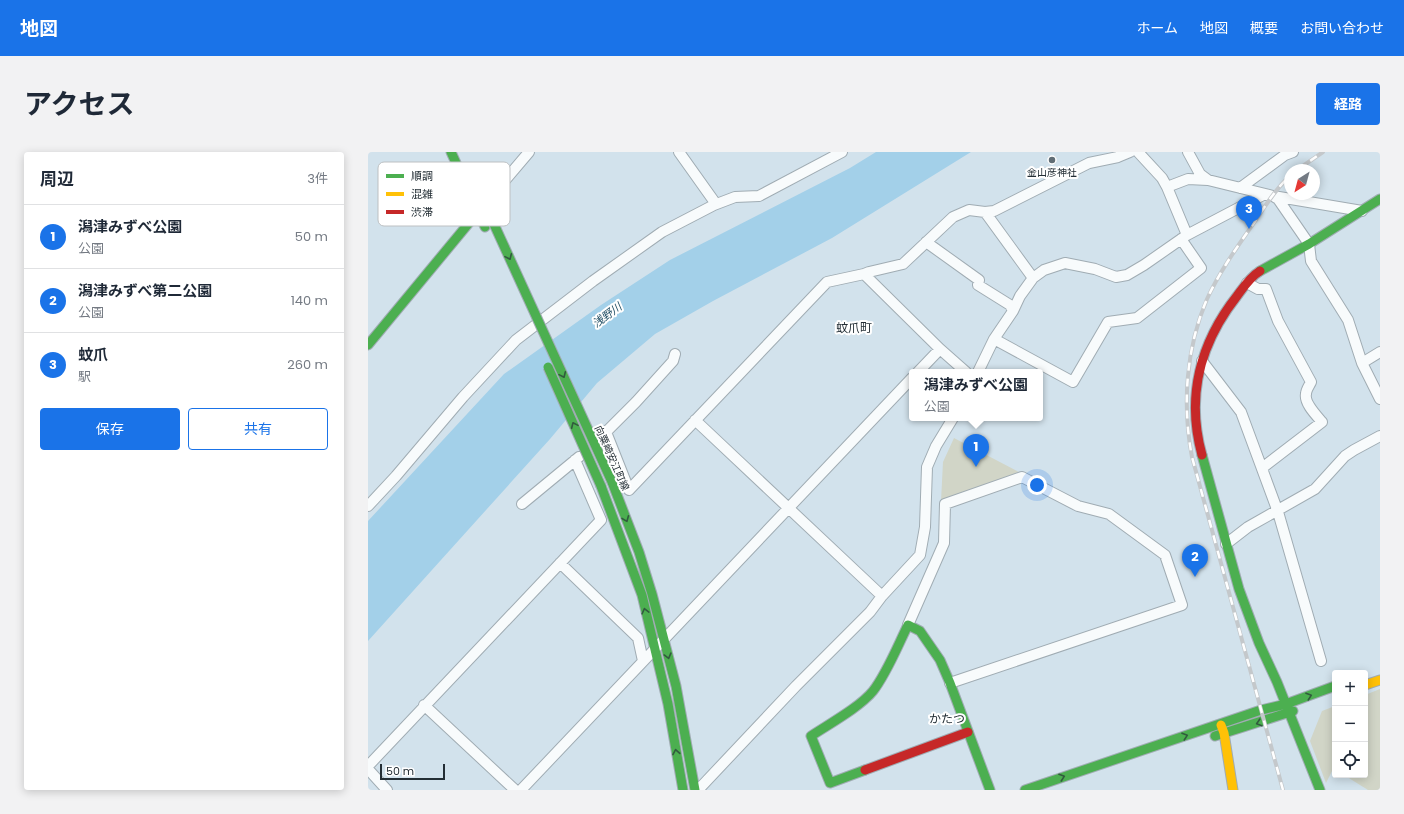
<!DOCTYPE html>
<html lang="ja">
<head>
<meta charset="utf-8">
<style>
  body { margin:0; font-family:Poppins,"Noto Sans JP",sans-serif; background:#f2f2f3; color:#1f2937 }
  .controls { position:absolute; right:12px; bottom:12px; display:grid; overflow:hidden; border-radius:4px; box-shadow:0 2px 10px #0003 }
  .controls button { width:36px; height:36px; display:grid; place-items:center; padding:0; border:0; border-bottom:1px solid #e0e1e3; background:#fff; color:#1f2937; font:20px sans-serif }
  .compass { position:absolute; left:916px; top:12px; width:36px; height:36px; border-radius:50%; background:#fff; box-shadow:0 2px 10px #0003; rotate:216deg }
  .scale { position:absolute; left:12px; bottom:10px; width:65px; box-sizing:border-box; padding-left:4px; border:2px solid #232e35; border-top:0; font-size:11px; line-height:14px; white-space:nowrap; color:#232e35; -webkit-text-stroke:3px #fff; paint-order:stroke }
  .you { position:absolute; left:669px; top:333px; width:14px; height:14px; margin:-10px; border:3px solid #fff; border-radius:50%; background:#1a73e8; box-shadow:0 0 0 6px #1a73e833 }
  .badge { display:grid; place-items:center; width:26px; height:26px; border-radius:50%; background:#1a73e8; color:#fff; font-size:13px; font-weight:700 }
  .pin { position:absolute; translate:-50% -33px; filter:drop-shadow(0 1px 2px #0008) }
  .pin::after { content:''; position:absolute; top:21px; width:14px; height:12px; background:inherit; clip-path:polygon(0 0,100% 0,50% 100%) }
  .popup { position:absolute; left:541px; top:217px; width:134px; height:52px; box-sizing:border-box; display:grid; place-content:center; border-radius:4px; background:#fff; filter:drop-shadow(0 1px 3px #0005); font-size:13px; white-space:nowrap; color:#747a83 }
  .popup b { font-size:15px; color:#1f2937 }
  .popup::after { content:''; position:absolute; left:50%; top:100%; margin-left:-8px; border:8px solid transparent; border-top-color:#fff }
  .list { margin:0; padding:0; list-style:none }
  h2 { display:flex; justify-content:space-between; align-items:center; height:52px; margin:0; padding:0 16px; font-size:17px }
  h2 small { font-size:13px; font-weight:400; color:#747a83 }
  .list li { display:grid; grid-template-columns:26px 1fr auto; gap:12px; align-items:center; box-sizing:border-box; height:64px; padding:0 16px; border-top:1px solid #e0e1e3 }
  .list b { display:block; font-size:15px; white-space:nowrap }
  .list p { margin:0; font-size:13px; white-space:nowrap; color:#747a83 }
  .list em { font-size:13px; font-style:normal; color:#747a83 }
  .actions { display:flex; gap:8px; padding:12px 16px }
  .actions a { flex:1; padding:9px 0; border:1px solid #1a73e8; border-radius:4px; text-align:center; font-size:14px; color:#1a73e8 }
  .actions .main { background:#1a73e8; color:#fff }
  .icon { flex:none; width:22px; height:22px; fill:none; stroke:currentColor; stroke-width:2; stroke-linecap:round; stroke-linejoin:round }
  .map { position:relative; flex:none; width:1012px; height:638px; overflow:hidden; border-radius:4px }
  header { display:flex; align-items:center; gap:24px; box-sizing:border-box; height:56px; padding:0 20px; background:#1a73e8; color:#fff }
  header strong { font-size:19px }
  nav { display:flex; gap:22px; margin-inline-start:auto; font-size:14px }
  .intro { display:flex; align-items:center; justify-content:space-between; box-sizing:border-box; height:96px; padding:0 24px }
  h1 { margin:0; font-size:28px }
  .button { padding:10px 18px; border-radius:4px; background:#1a73e8; color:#fff; font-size:14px; font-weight:700 }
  main { display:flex; gap:24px; padding:0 24px }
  aside { flex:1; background:#fff; border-radius:4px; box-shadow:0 2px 10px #0003 }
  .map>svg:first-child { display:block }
  .green { fill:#d1d5c7 }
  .water { fill:#a3d0e9 }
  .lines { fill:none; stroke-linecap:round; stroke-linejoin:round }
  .street-casing { stroke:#a0acb3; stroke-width:12 }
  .fast-casing { stroke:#a0acb3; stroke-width:11 }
  .slow-casing { stroke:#a0acb3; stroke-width:11 }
  .jam-casing { stroke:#a0acb3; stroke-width:11 }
  .street { stroke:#f8fbfc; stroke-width:10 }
  .fast { stroke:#4caf50; stroke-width:9 }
  .slow { stroke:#ffc107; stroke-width:9 }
  .jam { stroke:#c62828; stroke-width:9 }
  .rail-casing { stroke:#c4c8cb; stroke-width:4 }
  .rail { stroke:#fff; stroke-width:2.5; stroke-dasharray:8; stroke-linecap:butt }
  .fast-bridge-casing { stroke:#a0acb3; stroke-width:11; stroke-linecap:butt }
  .fast-bridge { stroke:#4caf50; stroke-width:9 }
  .oneway { stroke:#315b3e }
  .poi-dot { fill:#606d75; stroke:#fff; stroke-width:1.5 }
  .labels { text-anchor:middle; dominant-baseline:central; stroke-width:4; stroke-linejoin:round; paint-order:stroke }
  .poi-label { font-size:10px; fill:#232e35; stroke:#fff }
  .street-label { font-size:10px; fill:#232e35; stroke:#fff }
  .water-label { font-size:11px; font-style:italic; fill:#1f4d63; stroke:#fff }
  .quarter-label { font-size:12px; fill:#232e35; stroke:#fff }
  .key { fill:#fff; stroke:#bdc0c2; stroke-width:1 }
  .key-label { font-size:11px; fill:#232e35 }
</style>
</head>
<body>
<header>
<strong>地図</strong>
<nav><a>ホーム</a><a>地図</a><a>概要</a><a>お問い合わせ</a></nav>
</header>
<div class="intro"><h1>アクセス</h1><a class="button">経路</a></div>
<main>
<aside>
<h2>周辺<small>3件</small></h2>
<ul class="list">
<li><span class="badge">1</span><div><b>潟津みずべ公園</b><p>公園</p></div><em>50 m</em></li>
<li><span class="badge">2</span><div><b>潟津みずべ第二公園</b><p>公園</p></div><em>140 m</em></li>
<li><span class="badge">3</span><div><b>蚊爪</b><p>駅</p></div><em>260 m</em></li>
</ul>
<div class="actions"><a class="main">保存</a><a>共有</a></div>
</aside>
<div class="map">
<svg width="1012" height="638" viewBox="0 0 1012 638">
  <rect width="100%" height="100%" fill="#d2e2ec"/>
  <path class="green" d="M 586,286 L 651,320 L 573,349 L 575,310 Z
    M 1012,537 L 1012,638 L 1000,638 L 976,623 L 997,623 L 997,543 Z
    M 967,554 L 967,618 L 965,617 L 958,631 L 942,589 L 954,559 Z"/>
  <path class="water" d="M 508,0 L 603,0 L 464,86 L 345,149 L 287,182 L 229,231 L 182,287 L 0,489 L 0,369 L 136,222 L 233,153 L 302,108 L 482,16 Z"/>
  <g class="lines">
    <defs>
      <path id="street" d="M 311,0 L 348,52
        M 770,0 L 794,26 L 799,35
        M 820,0 L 832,22 L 840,28
        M 872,36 L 917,3 L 925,0
        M 905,44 L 910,47 L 941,92 L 943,109 L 980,168 L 994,211 L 1012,247
        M 110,60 L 161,0
        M 617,60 L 665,126
        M 819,83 L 897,42
        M 558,90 L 611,128 L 610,133 L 642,153 L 645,159
        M 496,122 L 572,197
        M 879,131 L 890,137 L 898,137 L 910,169 L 943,230 C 941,234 938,238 938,242 C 936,251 948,263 954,270 L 894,316
        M 626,187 L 705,230 L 740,170 L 769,166 L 833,116 L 813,87
        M 834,209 L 873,260 L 910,360 L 953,509
        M 994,211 L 1012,200
        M 550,220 L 572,197 L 598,220
        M 610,220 L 626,187 L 645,159 L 652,144 L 665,126 L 676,118 L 697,111 L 727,117 L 748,125 L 759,123 L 776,113 L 819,83 L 799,35 L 820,27 L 840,28 L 905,44 L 994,59
        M 327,268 L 514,444
        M 238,280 L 261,338 L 459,130 L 496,122 L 501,120 L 535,112 L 585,65 L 601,58 L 617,60 L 626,59 L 721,11 L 750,5 L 762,0
        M 233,285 L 268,250 L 305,209 L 307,202
        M 154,352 L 211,305
        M 0,354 L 28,324 L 95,245 L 148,188 L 225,129 L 294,80 L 346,53 L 367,45 L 391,44 L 474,0
        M 858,392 L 880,375 L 947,337 L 977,304 L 986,298 L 1012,284
        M 192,411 L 270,486 L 275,509
        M 540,473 L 576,391 L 577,352 L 654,325 L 710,354 L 741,362 L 797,403 L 814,453 L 582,531
        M 56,553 L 147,638
        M 0,614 L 233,368 L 207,308
        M 0,617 L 19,638
        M 153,638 L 544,226
        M 330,638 L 428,534 L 502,460 L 514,444 L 552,403 L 557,375 L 559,315 L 568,294 L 585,266"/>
      <path id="fast" d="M 83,0 L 117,75
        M 892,119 L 941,92 L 1012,47
        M 0,193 L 110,60
        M 834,303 L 871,437 L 891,491 L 909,530 L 952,638
        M 244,330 L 271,400 L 284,442 L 308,534 L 327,638
        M 233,334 L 274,443 L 300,552 L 315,638
        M 847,584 L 925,559
        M 497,618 L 462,631 L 443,584 C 461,572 492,555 505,539 C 519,521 530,493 540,473 L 552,479 L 572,508 L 582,531 L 622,638
        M 657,638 L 893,558 L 918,552 L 967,534"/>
      <path id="slow" d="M 997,533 L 1012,528
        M 853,573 L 856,581 L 865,638"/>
      <path id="jam" d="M 834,303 C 818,245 832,191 869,144 C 875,136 882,125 892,119
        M 497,618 L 600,580"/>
    </defs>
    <use href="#street" class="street-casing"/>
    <use href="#fast" class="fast-casing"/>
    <use href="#slow" class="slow-casing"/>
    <use href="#jam" class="jam-casing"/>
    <use href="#street" class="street"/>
    <use href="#fast" class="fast"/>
    <use href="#slow" class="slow"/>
    <use href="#jam" class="jam"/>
    <defs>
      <path id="rail" d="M 929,18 L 955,0
        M 915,638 L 824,305 C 814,253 818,196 839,147 C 851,121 867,98 883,75 C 895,58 906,38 922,24"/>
    </defs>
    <use href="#rail" class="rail-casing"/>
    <use href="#rail" class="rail"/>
    <defs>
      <path id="fast-bridge" d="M 125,70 L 244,330
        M 180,215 L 233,334"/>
    </defs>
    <use href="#fast-bridge" class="fast-bridge-casing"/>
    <use href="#fast-bridge" class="fast-bridge"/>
  </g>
  <defs><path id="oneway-chevron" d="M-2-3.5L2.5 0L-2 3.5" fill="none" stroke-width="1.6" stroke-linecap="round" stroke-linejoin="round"/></defs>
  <g class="oneway">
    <use href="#oneway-chevron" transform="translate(141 105) rotate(66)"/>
    <use href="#oneway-chevron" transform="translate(195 223) rotate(66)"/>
    <use href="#oneway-chevron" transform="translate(206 273) rotate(-114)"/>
    <use href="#oneway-chevron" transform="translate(258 367) rotate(68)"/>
    <use href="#oneway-chevron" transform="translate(277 459) rotate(-104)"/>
    <use href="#oneway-chevron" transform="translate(300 504) rotate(75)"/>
    <use href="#oneway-chevron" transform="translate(941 544) rotate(-19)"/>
    <use href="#oneway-chevron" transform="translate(891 571) rotate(163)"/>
    <use href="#oneway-chevron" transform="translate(817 584) rotate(-19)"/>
    <use href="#oneway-chevron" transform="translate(308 600) rotate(-100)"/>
    <use href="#oneway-chevron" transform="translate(694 625) rotate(-19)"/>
  </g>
  <circle class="poi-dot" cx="684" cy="8" r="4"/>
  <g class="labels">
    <g class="poi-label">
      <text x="684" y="20">金山彦神社</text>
    </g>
    <g class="street-label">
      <text transform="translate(244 306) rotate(66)">向粟崎安江町線</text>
    </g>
    <g class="water-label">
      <text transform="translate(239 163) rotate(-37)">浅野川</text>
    </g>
    <g class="quarter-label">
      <text x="486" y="175">蚊爪町</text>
      <text x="579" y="566">かたつ</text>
    </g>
  </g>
  <rect x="10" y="10" width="132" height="64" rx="6" class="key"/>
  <rect x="18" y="22" width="18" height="4" fill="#4caf50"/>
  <rect x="18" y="40" width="18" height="4" fill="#ffc107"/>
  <rect x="18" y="58" width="18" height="4" fill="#c62828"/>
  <g class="key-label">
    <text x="43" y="28">順調</text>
    <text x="43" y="46">混雑</text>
    <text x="43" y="64">渋滞</text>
  </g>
</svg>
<div class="controls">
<button>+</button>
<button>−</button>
<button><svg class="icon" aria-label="locate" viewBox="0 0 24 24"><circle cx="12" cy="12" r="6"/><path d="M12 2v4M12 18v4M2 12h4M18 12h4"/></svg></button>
</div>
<svg class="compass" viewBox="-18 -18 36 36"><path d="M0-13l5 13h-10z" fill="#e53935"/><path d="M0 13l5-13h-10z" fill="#747a83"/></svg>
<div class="scale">50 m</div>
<div class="you"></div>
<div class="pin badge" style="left:608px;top:315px">1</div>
<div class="popup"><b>潟津みずべ公園</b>公園</div>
<div class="pin badge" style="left:827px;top:425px">2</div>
<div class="pin badge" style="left:881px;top:77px">3</div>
</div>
</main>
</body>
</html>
